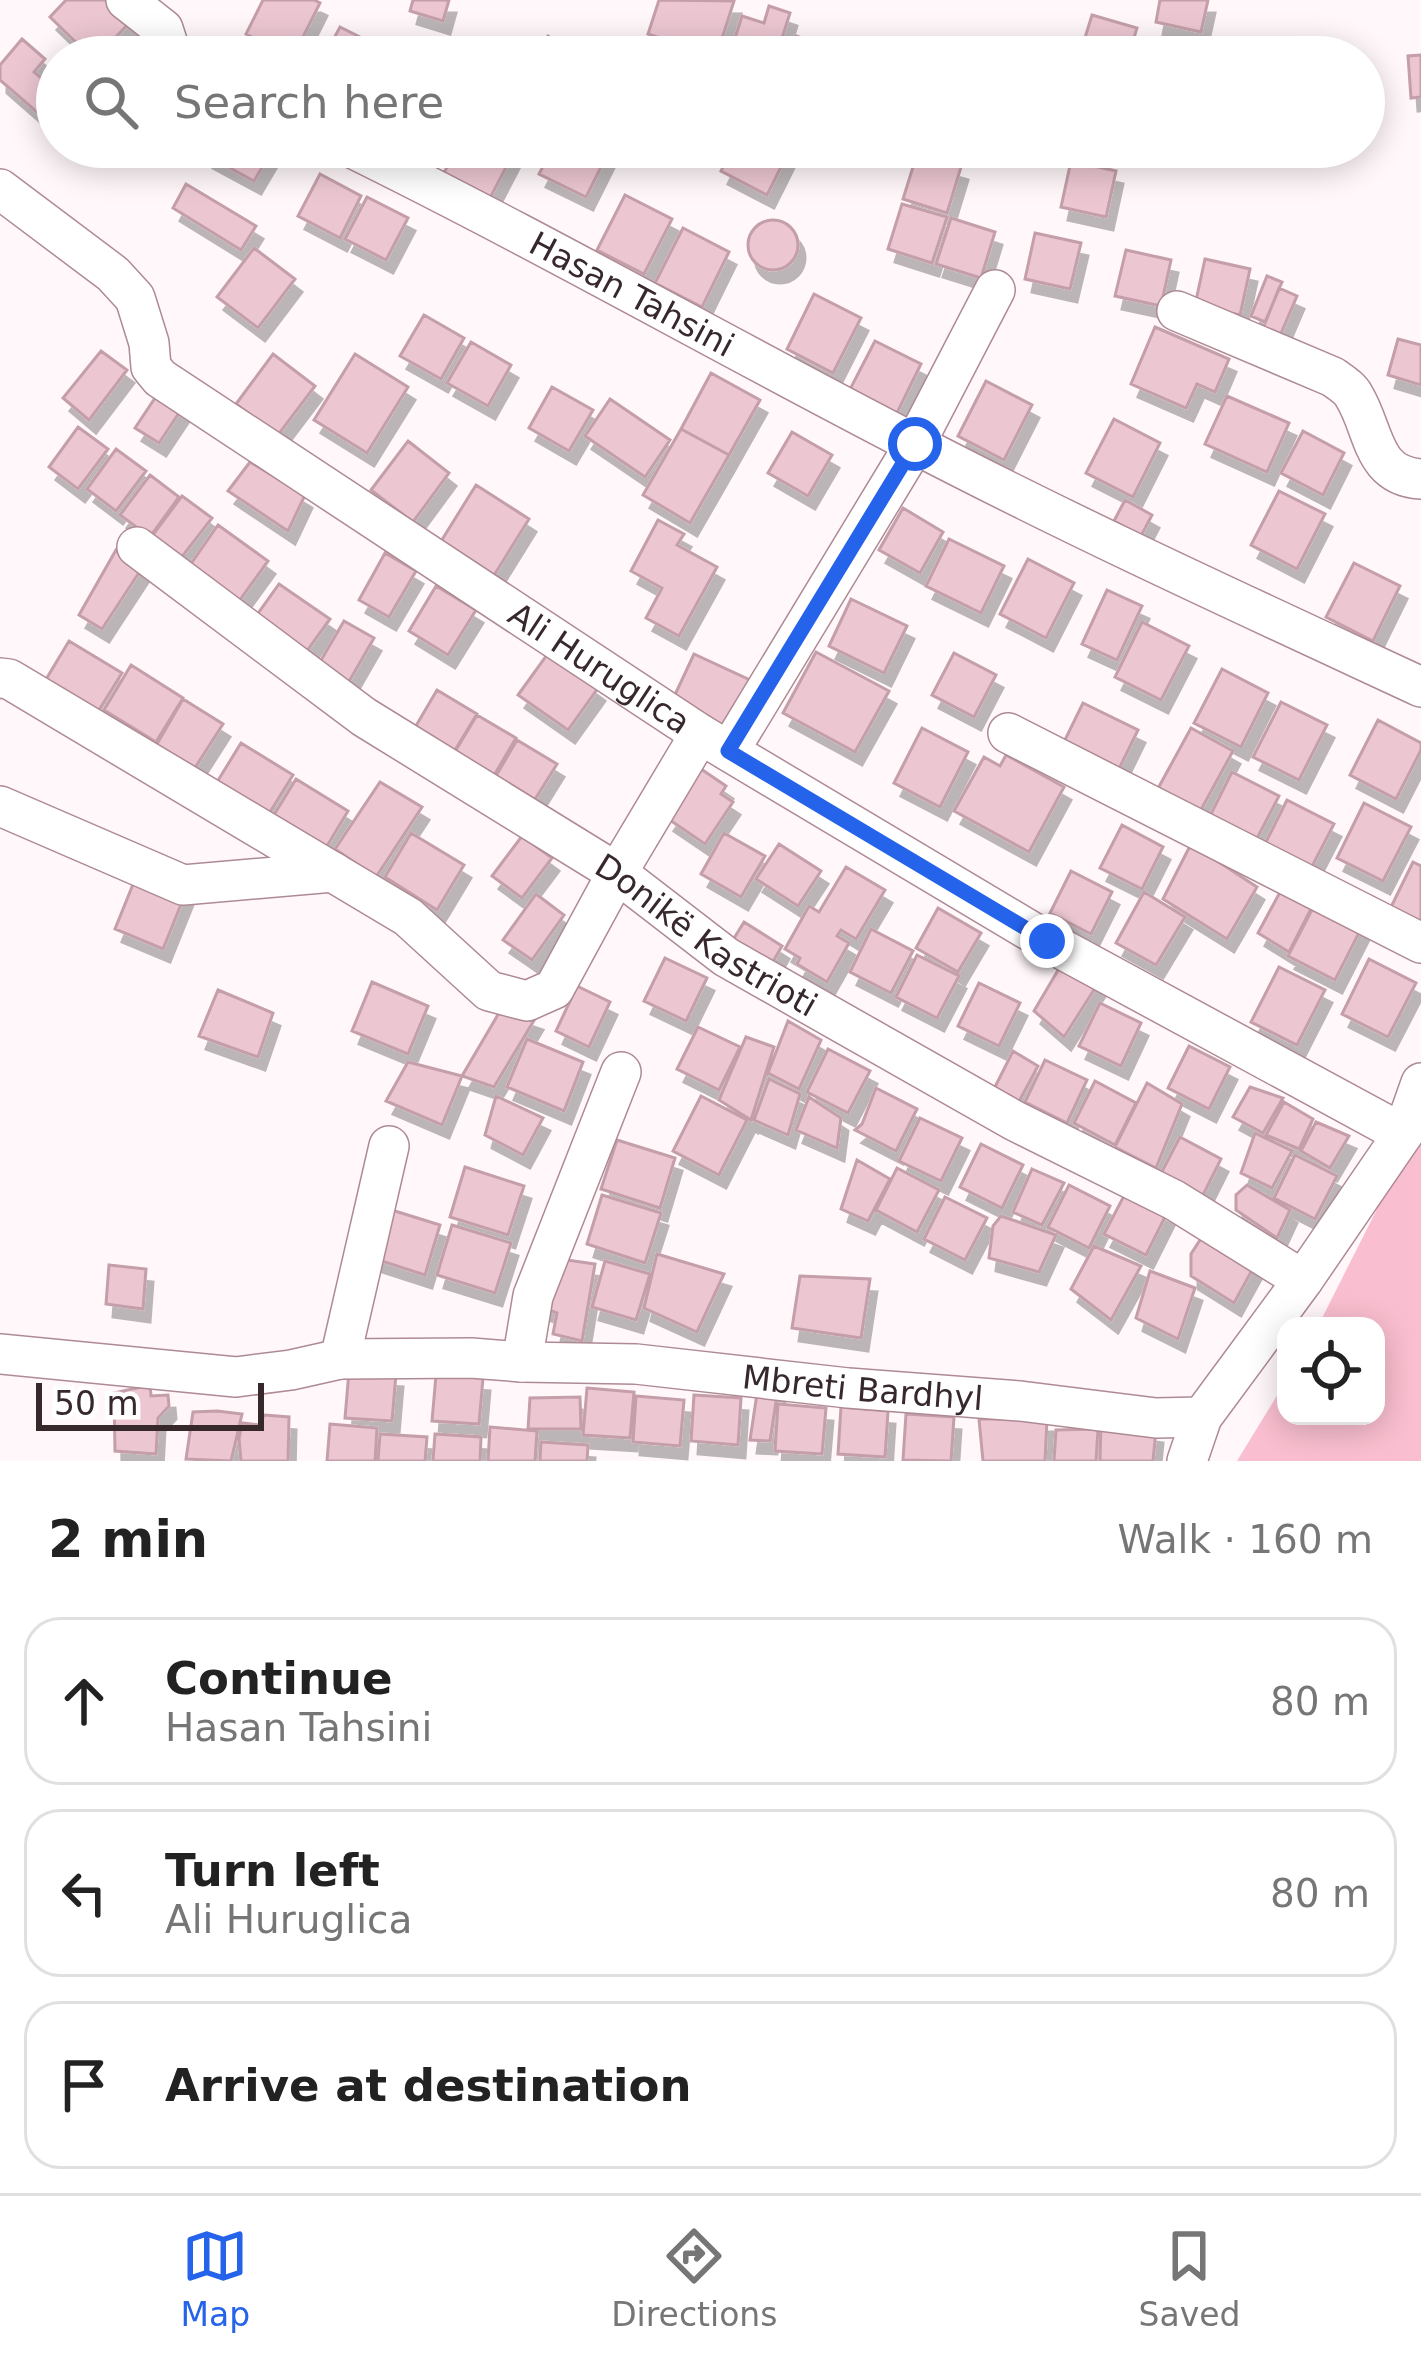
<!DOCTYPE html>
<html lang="en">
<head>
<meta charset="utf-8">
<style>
  body { margin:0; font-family:"DejaVu Sans",sans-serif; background:#f2f2f2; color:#222 }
  .controls { position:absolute; right:36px; bottom:36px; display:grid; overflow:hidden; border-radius:24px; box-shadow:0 6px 30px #0003 }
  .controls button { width:108px; height:108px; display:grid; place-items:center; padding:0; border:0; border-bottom:3px solid #e0e0e0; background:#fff; color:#222; font:60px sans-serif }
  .scale { position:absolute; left:36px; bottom:30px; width:228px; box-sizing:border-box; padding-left:12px; border:6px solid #37282c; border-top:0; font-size:33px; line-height:42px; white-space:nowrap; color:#37282c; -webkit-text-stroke:9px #fff; paint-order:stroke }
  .stop { position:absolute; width:36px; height:36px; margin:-27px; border:9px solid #2563eb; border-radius:50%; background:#fff }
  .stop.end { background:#2563eb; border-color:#fff; box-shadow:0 3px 12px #0008 }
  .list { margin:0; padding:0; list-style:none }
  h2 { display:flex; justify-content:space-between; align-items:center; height:156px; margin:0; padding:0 48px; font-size:51px }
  h2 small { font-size:39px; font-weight:400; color:#767676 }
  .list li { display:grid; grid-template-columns:78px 1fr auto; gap:36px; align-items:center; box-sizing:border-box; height:168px; margin:0 24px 24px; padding:0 24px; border:3px solid #e0e0e0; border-radius:36px }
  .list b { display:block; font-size:45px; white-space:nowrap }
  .list p { margin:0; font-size:39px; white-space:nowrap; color:#767676 }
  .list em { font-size:39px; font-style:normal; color:#767676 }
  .icon { flex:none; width:66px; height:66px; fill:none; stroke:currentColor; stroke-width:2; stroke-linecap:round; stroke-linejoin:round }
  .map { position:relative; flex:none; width:1421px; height:1461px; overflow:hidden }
  .search { position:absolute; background:#fff; box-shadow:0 6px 30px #0003; left:36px; right:36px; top:36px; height:132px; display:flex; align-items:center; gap:30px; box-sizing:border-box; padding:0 42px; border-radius:66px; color:#767676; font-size:45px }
  .sheet { height:732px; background:#fff }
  nav { display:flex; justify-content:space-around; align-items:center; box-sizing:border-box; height:168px; border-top:3px solid #e0e0e0; background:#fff; font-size:33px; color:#767676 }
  nav a { display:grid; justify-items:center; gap:6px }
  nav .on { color:#2563eb }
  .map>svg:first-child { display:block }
  .green { fill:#f9becf }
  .building { fill:#ecc7d1; stroke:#c49faa; stroke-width:3; filter:url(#shadow) }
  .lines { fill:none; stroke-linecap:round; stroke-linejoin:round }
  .minor-casing { stroke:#ae8a94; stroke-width:42 }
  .minor { stroke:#fff; stroke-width:39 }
  .route { stroke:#2563eb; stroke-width:15 }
  .labels { text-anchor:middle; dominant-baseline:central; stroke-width:9; stroke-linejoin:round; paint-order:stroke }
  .street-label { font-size:33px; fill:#37282c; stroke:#fff }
</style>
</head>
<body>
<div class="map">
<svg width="1421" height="1461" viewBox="0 0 1421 1461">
  <defs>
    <filter id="shadow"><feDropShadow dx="7" dy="13" stdDeviation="0" flood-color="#0004"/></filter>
  </defs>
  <rect width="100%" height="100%" fill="#fff7f9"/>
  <path class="green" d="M 1421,1122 L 1421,1461 L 1237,1461 L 1286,1381 L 1286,1416 L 1376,1416 L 1376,1326 L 1318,1326 Z"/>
  <path class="building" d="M 66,0 L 107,0 L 130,22 L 97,57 L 91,57 L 50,17 Z
    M 263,0 L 314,0 L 320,3 L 293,57 L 246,34 Z
    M 413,0 L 449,0 L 443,21 L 410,11 Z
    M 659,0 L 734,1 L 716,57 L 648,34 Z
    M 1160,0 L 1208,0 L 1201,32 L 1156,22 Z
    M 769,6 L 790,13 L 776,57 L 729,57 L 742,16 L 764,23 Z
    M 1092,15 L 1137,28 L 1128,57 L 1079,57 Z
    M 340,27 L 386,50 L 383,57 L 324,57 Z
    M 548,36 L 585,57 L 536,57 Z
    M 796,36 L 845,52 L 843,57 L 790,57 Z
    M 22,39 L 45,59 L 34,72 L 57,91 L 57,107 L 46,120 L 0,80 L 0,65 Z
    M 1421,55 L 1421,97 L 1411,98 L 1408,56 Z
    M 210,147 L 274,147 L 254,181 L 206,155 Z
    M 458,147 L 516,148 L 488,202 L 441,178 Z
    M 553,147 L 611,147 L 586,197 L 539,174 Z
    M 733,147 L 791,147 L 767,195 L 721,171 Z
    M 917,154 L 961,167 L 947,213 L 903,199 Z
    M 1071,161 L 1116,171 L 1106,217 L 1061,207 Z
    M 320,174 L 361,196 L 340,238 L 298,216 Z
    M 186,184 L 256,226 L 241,250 L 173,208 Z
    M 625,195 L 672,219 L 644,274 L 597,250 Z
    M 367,197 L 408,218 L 386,260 L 345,239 Z
    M 902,204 L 947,217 L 932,263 L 888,249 Z
    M 951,218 L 995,232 L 981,278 L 936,264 Z
    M748 245a25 25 0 1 1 50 0a25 25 0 1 1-50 0Z
    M 683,228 L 729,252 L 702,307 L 655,283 Z
    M 1035,233 L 1081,243 L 1070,289 L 1025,279 Z
    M 254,248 L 295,279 L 258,328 L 217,297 Z
    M 1126,250 L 1171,260 L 1161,306 L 1115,296 Z
    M 1205,259 L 1250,269 L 1240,315 L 1195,305 Z
    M 1267,276 L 1282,282 L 1265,322 L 1251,316 Z
    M 1279,288 L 1297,296 L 1279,338 L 1262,331 Z
    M 814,294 L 861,318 L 833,373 L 787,349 Z
    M 424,315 L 464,338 L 441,379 L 400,356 Z
    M 1155,327 L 1229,359 L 1215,392 L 1197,384 L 1186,408 L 1131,384 Z
    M 1398,339 L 1421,345 L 1421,385 L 1388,375 Z
    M 875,341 L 921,364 L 894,419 L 847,395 Z
    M 471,342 L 511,365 L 488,406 L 447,383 Z
    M 101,351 L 127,370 L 89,420 L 63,398 Z
    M 273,354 L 315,386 L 278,435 L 236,404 Z
    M 355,354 L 408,387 L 367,453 L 314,420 Z
    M 711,373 L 760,400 L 729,455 L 681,429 Z
    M 986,381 L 1032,405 L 1004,460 L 958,436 Z
    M 552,387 L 593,410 L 569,451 L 529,428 Z
    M 157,395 L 181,410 L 159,443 L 135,428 Z
    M 1227,396 L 1289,423 L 1267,472 L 1205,444 Z
    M 610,399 L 670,440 L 645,477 L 585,436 Z
    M 1114,419 L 1160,443 L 1133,497 L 1086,473 Z
    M 78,427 L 108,449 L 78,489 L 49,467 Z
    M 681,429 L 729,455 L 690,523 L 643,495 Z
    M 1303,431 L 1344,453 L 1323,495 L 1281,473 Z
    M 792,432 L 832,455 L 808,496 L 768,473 Z
    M 408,441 L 449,473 L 413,522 L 371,490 Z
    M 116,449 L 146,471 L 116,511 L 87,489 Z
    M 250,462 L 305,495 L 288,531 L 228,491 Z
    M 150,475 L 179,497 L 150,537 L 120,515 Z
    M 476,485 L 529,519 L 488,585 L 435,551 Z
    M 1279,491 L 1325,514 L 1297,569 L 1251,545 Z
    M 182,496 L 212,518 L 181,558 L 152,536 Z
    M 1125,500 L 1152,515 L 1141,536 L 1114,521 Z
    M 903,508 L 943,532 L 920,573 L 879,550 Z
    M 658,520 L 684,534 L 677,545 L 717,567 L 679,636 L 646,618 L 662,588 L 631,571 Z
    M 218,525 L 268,561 L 237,604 L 188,568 Z
    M 949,539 L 1004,566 L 981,613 L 926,586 Z
    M 116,550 L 142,568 L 102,629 L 79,615 Z
    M 385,553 L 416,571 L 389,617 L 359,600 Z
    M 1028,559 L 1074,583 L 1046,638 L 1000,614 Z
    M 1354,563 L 1400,586 L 1373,641 L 1326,617 Z
    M 279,584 L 330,619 L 299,662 L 249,626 Z
    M 436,586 L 476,610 L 448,655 L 409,631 Z
    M 1107,590 L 1142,606 L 1117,660 L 1082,644 Z
    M 851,599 L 907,626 L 884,673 L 829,646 Z
    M 344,621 L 374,638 L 347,685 L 317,667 Z
    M 1142,622 L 1189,646 L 1161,700 L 1115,677 Z
    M 69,641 L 122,673 L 94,718 L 42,686 Z
    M 549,652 L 598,688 L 568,730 L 518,695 Z
    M 816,652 L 889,691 L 855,752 L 783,713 Z
    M 954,653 L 996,675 L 974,717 L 932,695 Z
    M 694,654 L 750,680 L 727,728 L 672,701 Z
    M 131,665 L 183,698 L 156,742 L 104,710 Z
    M 1222,669 L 1268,693 L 1241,747 L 1194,723 Z
    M 437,690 L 477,714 L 449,760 L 410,736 Z
    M 183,699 L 223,724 L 191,774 L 153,751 Z
    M 1281,702 L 1327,725 L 1299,780 L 1253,757 Z
    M 1083,703 L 1138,730 L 1115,777 L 1060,750 Z
    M 477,715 L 516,738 L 489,784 L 450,760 Z
    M 1378,720 L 1421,743 L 1421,750 L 1396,799 L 1350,775 Z
    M 922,728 L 968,752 L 940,807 L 894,783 Z
    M 1191,728 L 1233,751 L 1197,817 L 1155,794 Z
    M 517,740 L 557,764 L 529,809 L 490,786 Z
    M 241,743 L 293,775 L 265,820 L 214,787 Z
    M 1006,755 L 1064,787 L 1029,852 L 954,811 L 984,757 L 1000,766 Z
    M 701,769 L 726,786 L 721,794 L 733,802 L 705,844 L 667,818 Z
    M 1232,772 L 1279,796 L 1251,850 L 1205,826 Z
    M 296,779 L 348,811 L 321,856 L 269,823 Z
    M 380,782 L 422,807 L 376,877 L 335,849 Z
    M 1287,800 L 1334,824 L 1306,878 L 1260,854 Z
    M 1364,803 L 1411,827 L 1383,881 L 1337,858 Z
    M 1122,825 L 1163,847 L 1142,889 L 1100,868 Z
    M 411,833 L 464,865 L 437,910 L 385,877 Z
    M 724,833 L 765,856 L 741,897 L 701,874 Z
    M 522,836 L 552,858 L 522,898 L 492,876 Z
    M 779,844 L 821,871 L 798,906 L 756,879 Z
    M 1191,844 L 1257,887 L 1227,939 L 1163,899 Z
    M 1413,862 L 1421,866 L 1421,924 L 1390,909 Z
    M 846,867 L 885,890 L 856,939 L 841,930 L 837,936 L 849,943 L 827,982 L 797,964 L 800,958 L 785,949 L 809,906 L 819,912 Z
    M 1071,871 L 1112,892 L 1091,934 L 1050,913 Z
    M 138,872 L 186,892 L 163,949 L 115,929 Z
    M 1286,881 L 1317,897 L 1289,952 L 1258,933 Z
    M 1144,892 L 1185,917 L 1156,965 L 1116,943 Z
    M 536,894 L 564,915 L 532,960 L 503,940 Z
    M 1316,902 L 1363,925 L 1335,980 L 1288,956 Z
    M 938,908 L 981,933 L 958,972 L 916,948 Z
    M 744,922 L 782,946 L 767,972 L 728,948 Z
    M 871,929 L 913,951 L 891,993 L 850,972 Z
    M 917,955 L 959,976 L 937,1018 L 896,997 Z
    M 665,958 L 707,978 L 686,1021 L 644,1001 Z
    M 1369,959 L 1416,983 L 1388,1037 L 1342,1014 Z
    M 1064,960 L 1099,982 L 1064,1037 L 1034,1011 Z
    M 1279,967 L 1325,990 L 1297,1045 L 1251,1022 Z
    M 372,982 L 428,1006 L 408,1054 L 352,1031 Z
    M 979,983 L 1020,1003 L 999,1046 L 958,1026 Z
    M 577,986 L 610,1002 L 589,1047 L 556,1031 Z
    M 218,990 L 273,1013 L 258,1057 L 199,1036 Z
    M 1100,1003 L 1141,1023 L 1121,1066 L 1079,1046 Z
    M 503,1006 L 536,1017 L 494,1087 L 462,1076 Z
    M 788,1021 L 821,1040 L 799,1089 L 768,1073 Z
    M 698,1027 L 740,1047 L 719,1090 L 677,1069 Z
    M 746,1037 L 774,1047 L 751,1120 L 719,1100 Z
    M 527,1039 L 583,1062 L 564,1111 L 507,1087 Z
    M 1189,1046 L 1230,1067 L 1209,1109 L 1168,1088 Z
    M 828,1049 L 870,1071 L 848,1113 L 807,1092 Z
    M 1013,1051 L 1038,1066 L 1016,1107 L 992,1093 Z
    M 1045,1060 L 1087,1080 L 1067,1123 L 1025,1102 Z
    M 408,1062 L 462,1076 L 442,1125 L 386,1101 Z
    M 769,1079 L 800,1094 L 788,1135 L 754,1120 Z
    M 1095,1081 L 1136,1103 L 1115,1145 L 1074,1123 Z
    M 1147,1083 L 1182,1104 L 1156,1168 L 1115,1147 Z
    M 1250,1087 L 1283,1098 L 1263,1133 L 1233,1117 Z
    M 876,1088 L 917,1109 L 896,1151 L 855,1130 L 862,1124 Z
    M 496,1096 L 543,1118 L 523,1155 L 485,1135 Z
    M 701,1096 L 747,1120 L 719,1175 L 673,1151 Z
    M 809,1097 L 841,1118 L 837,1148 L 796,1130 Z
    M 1284,1102 L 1313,1119 L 1299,1149 L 1266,1135 Z
    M 920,1118 L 962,1138 L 941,1181 L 899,1161 Z
    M 1316,1122 L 1349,1136 L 1330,1168 L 1301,1151 Z
    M 1255,1133 L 1292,1151 L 1272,1188 L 1241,1173 Z
    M 1180,1137 L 1221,1159 L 1200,1201 L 1158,1179 Z
    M 617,1140 L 675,1158 L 660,1208 L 601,1189 Z
    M 981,1144 L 1023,1165 L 1002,1208 L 960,1187 Z
    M 1295,1155 L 1337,1176 L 1315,1219 L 1274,1198 Z
    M 857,1160 L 890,1179 L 868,1221 L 841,1209 Z
    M 465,1167 L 524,1186 L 508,1235 L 450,1217 Z
    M 897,1168 L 939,1190 L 917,1232 L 876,1210 Z
    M 1032,1169 L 1064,1183 L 1042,1225 L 1013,1212 Z
    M 1069,1185 L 1110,1206 L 1089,1248 L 1048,1227 Z
    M 1247,1185 L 1290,1210 L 1277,1238 L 1236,1210 L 1236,1195 Z
    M 1126,1192 L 1167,1213 L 1146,1255 L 1104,1234 Z
    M 602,1195 L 661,1213 L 645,1263 L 587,1244 Z
    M 945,1197 L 987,1218 L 965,1260 L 924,1239 Z
    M 382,1207 L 440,1225 L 425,1275 L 366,1256 Z
    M 1001,1216 L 1056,1235 L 1039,1272 L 989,1258 L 993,1226 Z
    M 452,1225 L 511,1243 L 495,1293 L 437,1275 Z
    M 1202,1237 L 1256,1263 L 1234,1303 L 1191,1276 L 1191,1254 Z
    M 1094,1246 L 1141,1266 L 1111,1320 L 1071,1289 Z
    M 657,1254 L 724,1274 L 697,1332 L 644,1308 Z
    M 560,1259 L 595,1264 L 582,1341 L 553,1334 L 557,1313 L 539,1306 Z
    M 605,1261 L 650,1274 L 636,1320 L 592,1307 Z
    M 109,1265 L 146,1269 L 143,1309 L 106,1304 Z
    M 1150,1271 L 1195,1288 L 1178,1339 L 1136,1318 Z
    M 800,1276 L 870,1279 L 861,1338 L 792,1328 Z
    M 349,1371 L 396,1374 L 392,1421 L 345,1418 Z
    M 436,1375 L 483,1378 L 479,1424 L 432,1421 Z
    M 150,1385 L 151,1396 L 168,1395 L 169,1406 L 158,1418 L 156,1454 L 115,1451 L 114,1393 Z
    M 758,1387 L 778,1389 L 770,1441 L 750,1440 Z
    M 587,1388 L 634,1392 L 630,1438 L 583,1435 Z
    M 694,1395 L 741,1398 L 738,1445 L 691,1441 Z
    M 636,1396 L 684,1400 L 680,1446 L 633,1442 Z
    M 580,1397 L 581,1429 L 528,1429 L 530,1398 Z
    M 778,1404 L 826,1408 L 822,1454 L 775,1451 Z
    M 841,1407 L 888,1411 L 885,1457 L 838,1454 Z
    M 217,1411 L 242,1414 L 231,1461 L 186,1459 L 193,1412 Z
    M 906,1414 L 954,1417 L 951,1461 L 903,1460 Z
    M 264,1415 L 289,1417 L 288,1461 L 241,1461 L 239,1439 L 242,1423 L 260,1425 Z
    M 979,1419 L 1047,1419 L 1045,1461 L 983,1461 Z
    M 1101,1422 L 1156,1430 L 1153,1461 L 1100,1461 Z
    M 330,1424 L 377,1428 L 375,1461 L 327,1461 Z
    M 490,1427 L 537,1431 L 535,1461 L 488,1461 Z
    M 1098,1429 L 1096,1461 L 1054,1461 L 1056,1430 Z
    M 380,1434 L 427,1437 L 425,1461 L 378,1461 Z
    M 435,1434 L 481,1437 L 480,1461 L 433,1461 Z
    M 541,1442 L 588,1445 L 587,1461 L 540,1461 Z"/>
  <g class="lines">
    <defs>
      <g id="minor">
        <path d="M 126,0 L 163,29 L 172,57"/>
        <path id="s1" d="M 350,147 C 541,241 725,346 913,443 C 1080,530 1251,608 1421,687"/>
        <path id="s2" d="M 0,189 L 113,274 L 135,298 L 149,343 L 151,367 L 160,378 L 700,734 L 1047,941 L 1403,1134"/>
        <path d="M 1177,311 L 1333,377 C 1341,383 1350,388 1354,396 C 1375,430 1371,476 1421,479"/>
        <path id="s3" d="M 137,547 L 364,717 L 617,873 L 726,957 L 1015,1121 L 1174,1200 L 1303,1280"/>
        <path d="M 0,678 L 9,679 L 408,917 L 489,991 L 527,1001 L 554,989 L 617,873 L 700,734"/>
        <path d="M 1008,733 L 1421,943"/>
        <path d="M 729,751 L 915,444 L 995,290"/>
        <path d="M 0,806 L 183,885 L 333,872"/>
        <path id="s4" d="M 0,1354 L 236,1377 L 291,1370 L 340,1359 L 471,1358 L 522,1362 L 636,1364 L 848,1388 L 1020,1401 L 1156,1418 L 1202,1417"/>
        <path d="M 340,1359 L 389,1146"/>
        <path d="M 522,1362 L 533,1296 L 621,1072"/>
        <path d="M 1187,1461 L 1202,1417 L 1303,1280 L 1403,1134 L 1421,1083"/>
      </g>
    </defs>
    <use href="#minor" class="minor-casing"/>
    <use href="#minor" class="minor"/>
  </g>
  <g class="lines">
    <path class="route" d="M 915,444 L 728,751 L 1047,941"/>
  </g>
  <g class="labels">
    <g class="street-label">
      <text stroke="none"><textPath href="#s1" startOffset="318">Hasan Tahsini</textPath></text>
      <text stroke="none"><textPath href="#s2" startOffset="786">Ali Huruglica</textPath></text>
      <text stroke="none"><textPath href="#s3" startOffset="690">Donikë Kastrioti</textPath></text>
      <text stroke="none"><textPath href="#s4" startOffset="867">Mbreti Bardhyl</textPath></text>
    </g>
  </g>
</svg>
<div class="controls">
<button><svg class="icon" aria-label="locate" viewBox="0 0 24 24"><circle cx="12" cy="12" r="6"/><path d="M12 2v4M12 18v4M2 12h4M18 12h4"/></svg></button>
</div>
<div class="scale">50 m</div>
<div class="stop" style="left:915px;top:444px"></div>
<div class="stop end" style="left:1047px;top:941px"></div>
<div class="search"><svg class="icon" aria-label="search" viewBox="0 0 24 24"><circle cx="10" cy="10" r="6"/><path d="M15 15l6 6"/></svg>Search here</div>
</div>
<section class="sheet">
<h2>2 min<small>Walk · 160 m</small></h2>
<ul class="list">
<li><svg class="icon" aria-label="ahead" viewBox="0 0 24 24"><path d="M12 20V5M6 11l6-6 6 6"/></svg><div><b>Continue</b><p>Hasan Tahsini</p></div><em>80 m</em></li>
<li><svg class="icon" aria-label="left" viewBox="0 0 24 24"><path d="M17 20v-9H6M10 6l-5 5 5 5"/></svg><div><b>Turn left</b><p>Ali Huruglica</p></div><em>80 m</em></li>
<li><svg class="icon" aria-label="arrive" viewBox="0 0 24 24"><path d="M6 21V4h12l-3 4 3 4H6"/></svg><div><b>Arrive at destination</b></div></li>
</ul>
</section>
<nav>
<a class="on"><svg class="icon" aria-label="map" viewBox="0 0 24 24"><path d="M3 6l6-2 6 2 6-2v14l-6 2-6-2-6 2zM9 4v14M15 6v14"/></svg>Map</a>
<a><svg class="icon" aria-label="directions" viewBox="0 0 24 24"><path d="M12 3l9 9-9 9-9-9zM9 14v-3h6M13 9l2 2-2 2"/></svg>Directions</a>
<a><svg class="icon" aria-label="saved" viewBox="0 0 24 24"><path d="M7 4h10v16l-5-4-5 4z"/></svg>Saved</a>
</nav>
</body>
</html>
